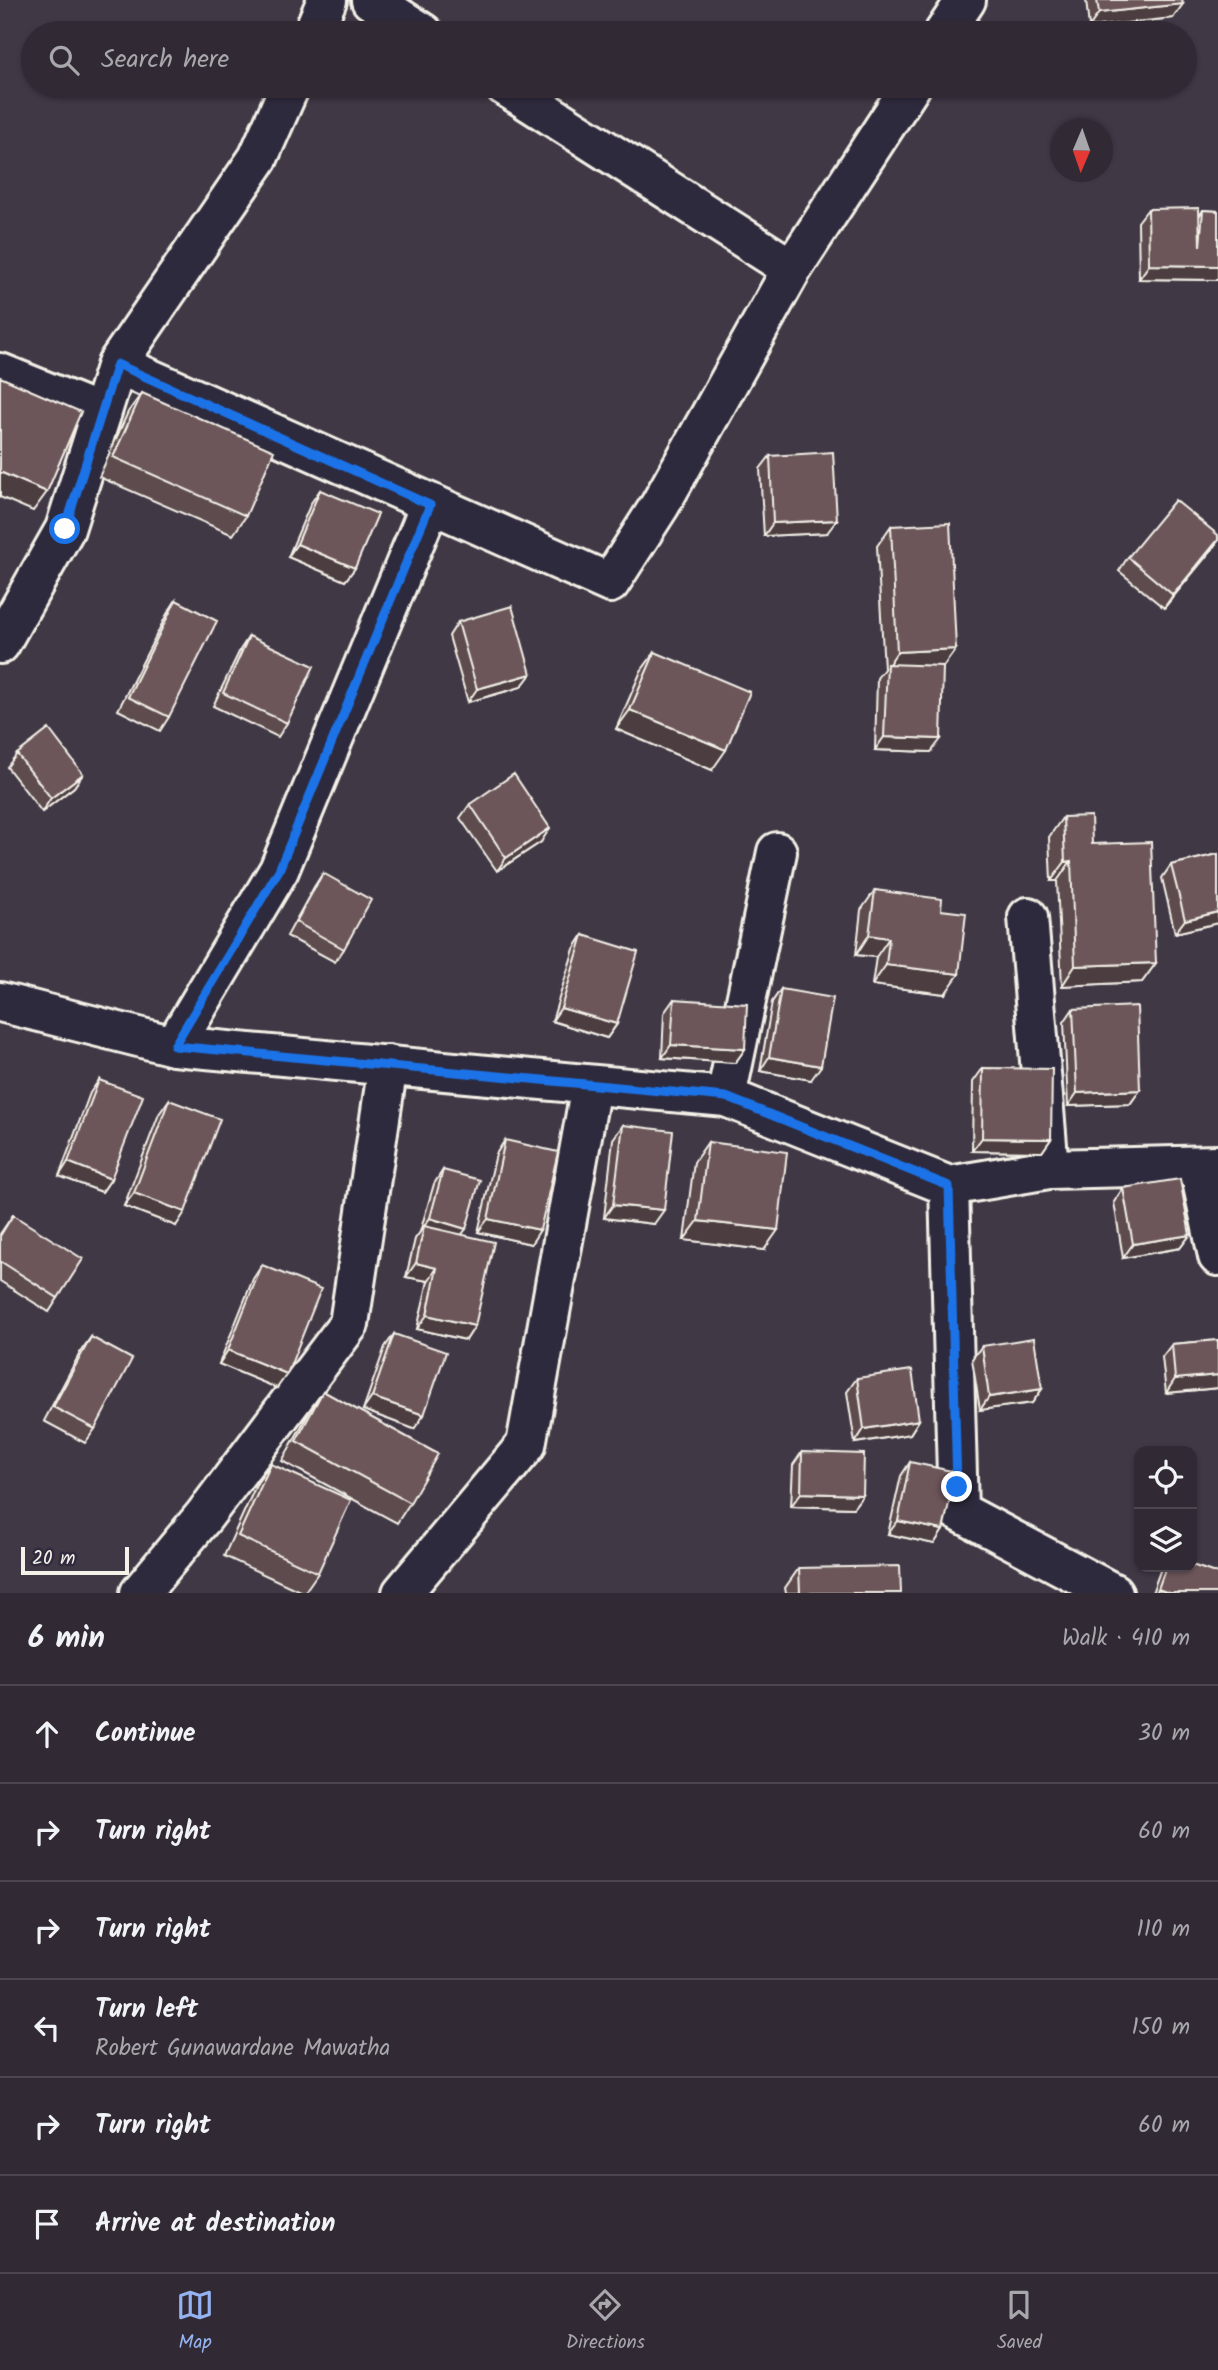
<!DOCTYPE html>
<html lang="en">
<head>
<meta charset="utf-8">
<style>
  body { margin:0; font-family:Kalam,sans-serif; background:#3d3640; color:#f1f3f6 }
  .controls { position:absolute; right:21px; bottom:21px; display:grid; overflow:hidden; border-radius:14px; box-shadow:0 2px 5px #0004 }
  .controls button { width:63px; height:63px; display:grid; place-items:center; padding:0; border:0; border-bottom:2px solid #4c464f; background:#312a34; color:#f1f3f6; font:35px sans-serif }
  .compass { position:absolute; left:1050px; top:119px; width:63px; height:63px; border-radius:50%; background:#312a34; box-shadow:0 2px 5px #0004; rotate:182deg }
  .scale { position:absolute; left:21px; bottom:18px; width:108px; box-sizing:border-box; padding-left:7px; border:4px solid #f4f1e8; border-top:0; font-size:19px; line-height:24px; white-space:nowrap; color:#f4f1e8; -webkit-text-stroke:5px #2f2a3d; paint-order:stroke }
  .stop { position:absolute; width:21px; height:21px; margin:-16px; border:5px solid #1a73e8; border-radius:50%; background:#fff }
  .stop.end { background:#1a73e8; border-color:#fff; box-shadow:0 2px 7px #0008 }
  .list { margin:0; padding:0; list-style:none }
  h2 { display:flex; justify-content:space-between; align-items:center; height:91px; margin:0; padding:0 28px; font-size:30px }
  h2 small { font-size:23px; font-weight:400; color:#a8a7ac }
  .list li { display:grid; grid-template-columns:46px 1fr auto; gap:21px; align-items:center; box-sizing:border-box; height:98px; padding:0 28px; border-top:2px solid #4c464f }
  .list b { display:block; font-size:26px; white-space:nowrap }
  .list p { margin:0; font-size:23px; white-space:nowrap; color:#a8a7ac }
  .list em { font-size:23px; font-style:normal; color:#a8a7ac }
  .icon { flex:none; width:38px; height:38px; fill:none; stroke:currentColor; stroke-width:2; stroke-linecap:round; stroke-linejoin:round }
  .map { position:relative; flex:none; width:1218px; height:1593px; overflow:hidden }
  .search { position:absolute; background:#312a34; box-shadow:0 2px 5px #0004; left:21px; right:21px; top:21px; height:77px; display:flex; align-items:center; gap:18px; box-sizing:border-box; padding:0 24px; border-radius:38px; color:#a8a7ac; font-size:26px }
  .sheet { height:679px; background:#312a34 }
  nav { display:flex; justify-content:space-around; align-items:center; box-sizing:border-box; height:98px; border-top:2px solid #4c464f; background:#312a34; font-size:19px; color:#a8a7ac }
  nav a { display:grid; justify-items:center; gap:4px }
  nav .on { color:#95b2f1 }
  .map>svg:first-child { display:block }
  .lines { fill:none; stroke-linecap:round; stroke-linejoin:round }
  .minor-casing { stroke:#f4f1e8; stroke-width:44 }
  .tertiary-casing { stroke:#f4f1e8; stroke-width:44 }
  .minor { stroke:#2f2a3d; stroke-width:38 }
  .tertiary { stroke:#2f2a3d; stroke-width:38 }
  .wall { fill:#5d4b4d; stroke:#f4f1e8; stroke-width:2 }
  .shaded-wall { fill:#4c3d3f; stroke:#f4f1e8; stroke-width:2 }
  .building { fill:#6c575a; stroke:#f4f1e8; stroke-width:2 }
  .route { stroke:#1a73e8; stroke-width:9 }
</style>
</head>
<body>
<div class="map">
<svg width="1218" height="1593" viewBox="0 0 1218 1593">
  <rect width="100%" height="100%" fill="#413846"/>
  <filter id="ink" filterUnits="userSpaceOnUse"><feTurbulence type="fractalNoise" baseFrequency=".0143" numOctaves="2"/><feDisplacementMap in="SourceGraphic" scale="14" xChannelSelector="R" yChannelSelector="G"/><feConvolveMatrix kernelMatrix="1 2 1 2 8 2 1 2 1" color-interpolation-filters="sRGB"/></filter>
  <g filter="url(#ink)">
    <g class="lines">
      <defs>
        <path id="minor" d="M 371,0 L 423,33
          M 313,33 L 327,0
          M 944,33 L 966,0
          M 505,86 L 792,269
          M 117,364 L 610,583 L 660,505 L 792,269 L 911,86
          M 0,373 L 99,413
          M 0,644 L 65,529 L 117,364 L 258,158 L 290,86
          M 1028,917 L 1049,1169
          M 174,1046 L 279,870 L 430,505
          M 726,1097 L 777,852
          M 1199,1166 L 1218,1256
          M 949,1186 L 958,1511 L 1113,1593
          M 140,1593 L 204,1516 L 349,1324 L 388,1065
          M 402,1593 L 526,1445 L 591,1086"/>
        <path id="tertiary" d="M 0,1002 L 174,1046 L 726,1097 L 949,1186 L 1049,1169 L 1218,1165"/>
      </defs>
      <use href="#minor" class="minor-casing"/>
      <use href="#tertiary" class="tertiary-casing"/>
      <use href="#minor" class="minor"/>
      <use href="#tertiary" class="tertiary"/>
    </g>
    <path class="wall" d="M 1086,0 L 1182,0 L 1173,18 L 1089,27 Z
      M 1148,209 L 1200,215 L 1203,210 L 1218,211 L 1218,280 L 1139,279 L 1138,222 Z
      M 142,393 L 246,516 L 233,535 L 99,477 L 128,412 Z
      M 770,456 L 827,533 L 764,536 L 760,469 Z
      M 320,490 L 355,568 L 345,581 L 288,557 L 311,503 Z
      M 891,526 L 956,649 L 943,667 L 931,752 L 875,750 L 877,678 L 884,669 L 877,546 Z
      M 1218,541 L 1164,608 L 1119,571 L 1128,557 Z
      M 176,600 L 169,717 L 160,731 L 118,710 L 167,614 Z
      M 458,622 L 531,674 L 521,687 L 468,702 L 449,636 Z
      M 249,636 L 287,723 L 278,737 L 213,706 L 240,650 Z
      M 655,652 L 712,770 L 616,729 L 641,671 Z
      M 17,754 L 83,774 L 74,787 L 42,812 L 7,767 Z
      M 470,804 L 541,842 L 497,871 L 460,818 Z
      M 1063,817 L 1092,844 L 1156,963 L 1142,982 L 1062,986 L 1057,881 L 1051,881 L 1049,837 Z
      M 1218,854 L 1218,923 L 1175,933 L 1162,878 L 1171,865 Z
      M 323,873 L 344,949 L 335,962 L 287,936 L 314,887 Z
      M 875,890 L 941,910 L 945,994 L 872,985 L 876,957 L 856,955 L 861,910 Z
      M 583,935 L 617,1024 L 607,1038 L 552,1021 L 574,949 Z
      M 781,989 L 811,1080 L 760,1071 L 772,1002 Z
      M 674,999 L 745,1049 L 735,1063 L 662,1058 L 664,1013 Z
      M 1073,1009 L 1140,1090 L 1130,1104 L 1068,1106 L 1064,1022 Z
      M 983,1068 L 1051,1139 L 1042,1152 L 972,1151 L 973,1082 Z
      M 99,1080 L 111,1179 L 102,1192 L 59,1176 L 90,1093 Z
      M 169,1100 L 176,1226 L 124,1206 L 159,1114 Z
      M 623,1125 L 654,1224 L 604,1218 L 613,1139 Z
      M 505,1140 L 531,1244 L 478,1232 L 496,1154 Z
      M 708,1142 L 764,1250 L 684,1240 L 694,1162 Z
      M 443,1170 L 462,1234 L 475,1326 L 466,1340 L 417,1329 L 428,1281 L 406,1277 L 415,1239 L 420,1232 L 434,1184 Z
      M 1123,1188 L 1190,1235 L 1180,1248 L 1123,1258 L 1114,1202 Z
      M 13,1215 L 58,1298 L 49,1312 L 0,1281 L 0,1234 Z
      M 262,1265 L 277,1388 L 219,1364 L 253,1279 Z
      M 394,1334 L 414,1429 L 363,1410 L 385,1347 Z
      M 91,1337 L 95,1429 L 85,1443 L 44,1421 L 81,1351 Z
      M 1218,1340 L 1218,1388 L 1166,1393 L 1162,1357 L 1172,1344 Z
      M 982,1346 L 1042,1389 L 1032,1403 L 980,1410 L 972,1359 Z
      M 857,1378 L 919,1420 L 910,1434 L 855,1443 L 847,1392 Z
      M 323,1391 L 410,1503 L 397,1523 L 282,1461 L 310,1411 Z
      M 802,1452 L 863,1495 L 853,1508 L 791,1506 L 793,1465 Z
      M 910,1462 L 943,1530 L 934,1544 L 888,1534 L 901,1476 Z
      M 271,1464 L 318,1573 L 304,1593 L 224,1556 L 257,1483 Z
      M 1163,1567 L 1192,1567 L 1218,1593 L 1152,1593 L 1160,1571 Z
      M 799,1568 L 901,1593 L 786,1593 L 785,1588 Z"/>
    <path class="shaded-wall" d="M 1183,4 L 1173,18 L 1089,27 L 1099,13 Z
      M 1149,265 L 1218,266 L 1218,280 L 1139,279 Z
      M 0,472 L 47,492 L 33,511 L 0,497 Z
      M 837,520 L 827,533 L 764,536 L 773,523 Z
      M 1218,540 L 1211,551 L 1164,608 L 1173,595 Z
      M 297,544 L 355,568 L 345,581 L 288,557 Z
      M 956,649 L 942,668 L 887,667 L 897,652 Z
      M 531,674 L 521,687 L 468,702 L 477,689 Z
      M 630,710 L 726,750 L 712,770 L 616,729 Z
      M 884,737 L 941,739 L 931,752 L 875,750 Z
      M 83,774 L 74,787 L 42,812 L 51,798 Z
      M 550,828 L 541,842 L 497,871 L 506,858 Z
      M 1071,861 L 1057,881 L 1051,881 L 1065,862 Z
      M 1218,912 L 1218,923 L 1175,933 L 1185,920 Z
      M 869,935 L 889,938 L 876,957 L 856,955 Z
      M 1156,963 L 1142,982 L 1062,986 L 1075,966 Z
      M 886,965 L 959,974 L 945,994 L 872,985 Z
      M 561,1008 L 617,1024 L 607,1038 L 552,1021 Z
      M 671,1045 L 745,1049 L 735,1063 L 662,1058 Z
      M 769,1057 L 821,1066 L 811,1080 L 760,1071 Z
      M 1140,1090 L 1130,1104 L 1068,1106 L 1077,1093 Z
      M 982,1138 L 1051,1139 L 1042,1152 L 972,1151 Z
      M 68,1162 L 111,1179 L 102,1192 L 59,1176 Z
      M 134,1193 L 185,1212 L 176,1226 L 124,1206 Z
      M 613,1205 L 664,1210 L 654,1224 L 604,1218 Z
      M 430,1218 L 466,1229 L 456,1242 L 424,1226 L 420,1232 Z
      M 488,1219 L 540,1230 L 531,1244 L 478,1232 Z
      M 698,1221 L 778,1230 L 764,1250 L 684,1240 Z
      M 1190,1235 L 1180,1248 L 1123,1258 L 1133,1244 Z
      M 416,1263 L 437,1268 L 428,1281 L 406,1277 Z
      M 427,1315 L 475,1326 L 466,1340 L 417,1329 Z
      M 228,1350 L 287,1374 L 277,1388 L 219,1364 Z
      M 1218,1375 L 1218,1388 L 1166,1393 L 1175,1379 Z
      M 1042,1389 L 1032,1403 L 980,1410 L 989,1397 Z
      M 372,1397 L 424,1415 L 414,1429 L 363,1410 Z
      M 919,1420 L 910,1434 L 855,1443 L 864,1429 Z
      M 801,1493 L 863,1495 L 853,1508 L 791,1506 Z
      M 898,1521 L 943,1530 L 934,1544 L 888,1534 Z
      M 1158,1589 L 1169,1593 L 1156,1593 Z"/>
    <path class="building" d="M 1097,0 L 1182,0 L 1183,4 L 1099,13 Z
      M 1199,208 L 1200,246 L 1203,210 L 1218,211 L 1218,266 L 1149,265 L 1148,209 Z
      M 0,377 L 81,412 L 47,492 L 0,472 Z
      M 142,393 L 274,451 L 246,516 L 113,457 Z
      M 833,452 L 837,520 L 773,523 L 770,456 Z
      M 320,490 L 378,514 L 355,568 L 297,544 Z
      M 1175,500 L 1218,535 L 1218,540 L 1173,595 L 1128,557 Z
      M 950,523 L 956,649 L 897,652 L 891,526 Z
      M 176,600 L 217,621 L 169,717 L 128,697 Z
      M 512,606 L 531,674 L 477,689 L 458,622 Z
      M 249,636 L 314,666 L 287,723 L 223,693 Z
      M 655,652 L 750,692 L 726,750 L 630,710 Z
      M 887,664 L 943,666 L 941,739 L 884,737 Z
      M 49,729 L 83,774 L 51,798 L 17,754 Z
      M 514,774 L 550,828 L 506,858 L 470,804 Z
      M 1091,816 L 1092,844 L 1151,842 L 1156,963 L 1075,966 L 1071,861 L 1065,862 L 1063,817 Z
      M 1218,854 L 1218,912 L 1185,920 L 1171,865 Z
      M 323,873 L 371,900 L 344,949 L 296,922 Z
      M 875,890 L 942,899 L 941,910 L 966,913 L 959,974 L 886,965 L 889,938 L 869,935 Z
      M 583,935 L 638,952 L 617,1024 L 561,1008 Z
      M 781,989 L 833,998 L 821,1066 L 769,1057 Z
      M 674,999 L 747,1004 L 745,1049 L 671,1045 Z
      M 1137,1006 L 1140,1090 L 1077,1093 L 1073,1009 Z
      M 983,1068 L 1052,1069 L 1051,1139 L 982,1138 Z
      M 99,1080 L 143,1096 L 111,1179 L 68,1162 Z
      M 169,1100 L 220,1119 L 185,1212 L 134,1193 Z
      M 623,1125 L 673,1131 L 664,1210 L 613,1205 Z
      M 505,1140 L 558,1152 L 540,1230 L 488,1219 Z
      M 708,1142 L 787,1152 L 778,1230 L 698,1221 Z
      M 443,1170 L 480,1180 L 466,1229 L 430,1218 Z
      M 1180,1179 L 1190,1235 L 1133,1244 L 1123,1188 Z
      M 13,1215 L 83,1259 L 58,1298 L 0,1261 L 0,1236 Z
      M 424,1226 L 494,1242 L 475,1326 L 427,1315 L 437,1268 L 416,1263 Z
      M 262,1265 L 321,1289 L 287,1374 L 228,1350 Z
      M 394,1334 L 446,1352 L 424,1415 L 372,1397 Z
      M 91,1337 L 132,1359 L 95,1429 L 53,1407 Z
      M 1034,1338 L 1042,1389 L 989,1397 L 982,1346 Z
      M 1218,1340 L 1218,1375 L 1175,1379 L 1172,1344 Z
      M 912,1370 L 919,1420 L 864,1429 L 857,1378 Z
      M 323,1391 L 438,1454 L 410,1503 L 296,1441 Z
      M 802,1452 L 864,1454 L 863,1495 L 801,1493 Z
      M 910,1462 L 956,1472 L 943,1530 L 898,1521 Z
      M 271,1464 L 351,1500 L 318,1573 L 238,1536 Z
      M 1192,1565 L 1218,1574 L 1218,1593 L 1169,1593 L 1158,1589 L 1166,1567 L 1192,1567 Z
      M 900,1566 L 901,1593 L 800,1593 L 799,1568 Z"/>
  </g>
  <g class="lines" filter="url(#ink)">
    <path class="route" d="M 65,529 L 117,364 L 430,505 L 279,870 L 174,1046 L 726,1097 L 949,1186 L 957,1487"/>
  </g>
</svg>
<div class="controls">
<button><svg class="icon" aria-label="locate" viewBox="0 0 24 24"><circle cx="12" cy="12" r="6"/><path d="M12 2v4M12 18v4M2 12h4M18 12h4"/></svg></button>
<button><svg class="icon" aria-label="layers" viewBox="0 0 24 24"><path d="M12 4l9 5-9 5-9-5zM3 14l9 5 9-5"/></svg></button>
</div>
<svg class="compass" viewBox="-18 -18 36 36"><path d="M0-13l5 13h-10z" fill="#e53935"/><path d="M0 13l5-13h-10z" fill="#a8a7ac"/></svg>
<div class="scale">20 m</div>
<div class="stop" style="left:65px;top:529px"></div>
<div class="stop end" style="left:957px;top:1487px"></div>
<div class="search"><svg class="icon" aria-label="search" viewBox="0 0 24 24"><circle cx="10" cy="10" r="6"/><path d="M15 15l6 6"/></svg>Search here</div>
</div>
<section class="sheet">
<h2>6 min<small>Walk · 410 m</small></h2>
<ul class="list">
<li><svg class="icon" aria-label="ahead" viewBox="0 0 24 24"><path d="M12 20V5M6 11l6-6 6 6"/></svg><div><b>Continue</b></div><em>30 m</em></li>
<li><svg class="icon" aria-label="right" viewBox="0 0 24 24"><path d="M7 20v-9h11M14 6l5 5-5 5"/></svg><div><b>Turn right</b></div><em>60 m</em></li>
<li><svg class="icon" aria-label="right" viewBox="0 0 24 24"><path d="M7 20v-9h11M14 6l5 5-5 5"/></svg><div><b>Turn right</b></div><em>110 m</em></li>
<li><svg class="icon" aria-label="left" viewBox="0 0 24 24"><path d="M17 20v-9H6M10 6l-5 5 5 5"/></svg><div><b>Turn left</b><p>Robert Gunawardane Mawatha</p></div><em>150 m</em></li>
<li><svg class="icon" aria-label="right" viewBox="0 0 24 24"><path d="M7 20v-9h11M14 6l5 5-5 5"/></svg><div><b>Turn right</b></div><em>60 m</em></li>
<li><svg class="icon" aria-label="arrive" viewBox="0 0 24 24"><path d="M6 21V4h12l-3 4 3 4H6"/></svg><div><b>Arrive at destination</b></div></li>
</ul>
</section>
<nav>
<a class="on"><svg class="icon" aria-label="map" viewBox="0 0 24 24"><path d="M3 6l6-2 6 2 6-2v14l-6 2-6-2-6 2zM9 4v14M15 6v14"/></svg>Map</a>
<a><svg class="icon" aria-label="directions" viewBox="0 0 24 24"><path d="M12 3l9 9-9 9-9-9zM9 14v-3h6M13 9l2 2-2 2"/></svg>Directions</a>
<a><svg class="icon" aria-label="saved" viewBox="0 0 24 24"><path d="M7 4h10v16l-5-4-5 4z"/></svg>Saved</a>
</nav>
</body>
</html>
